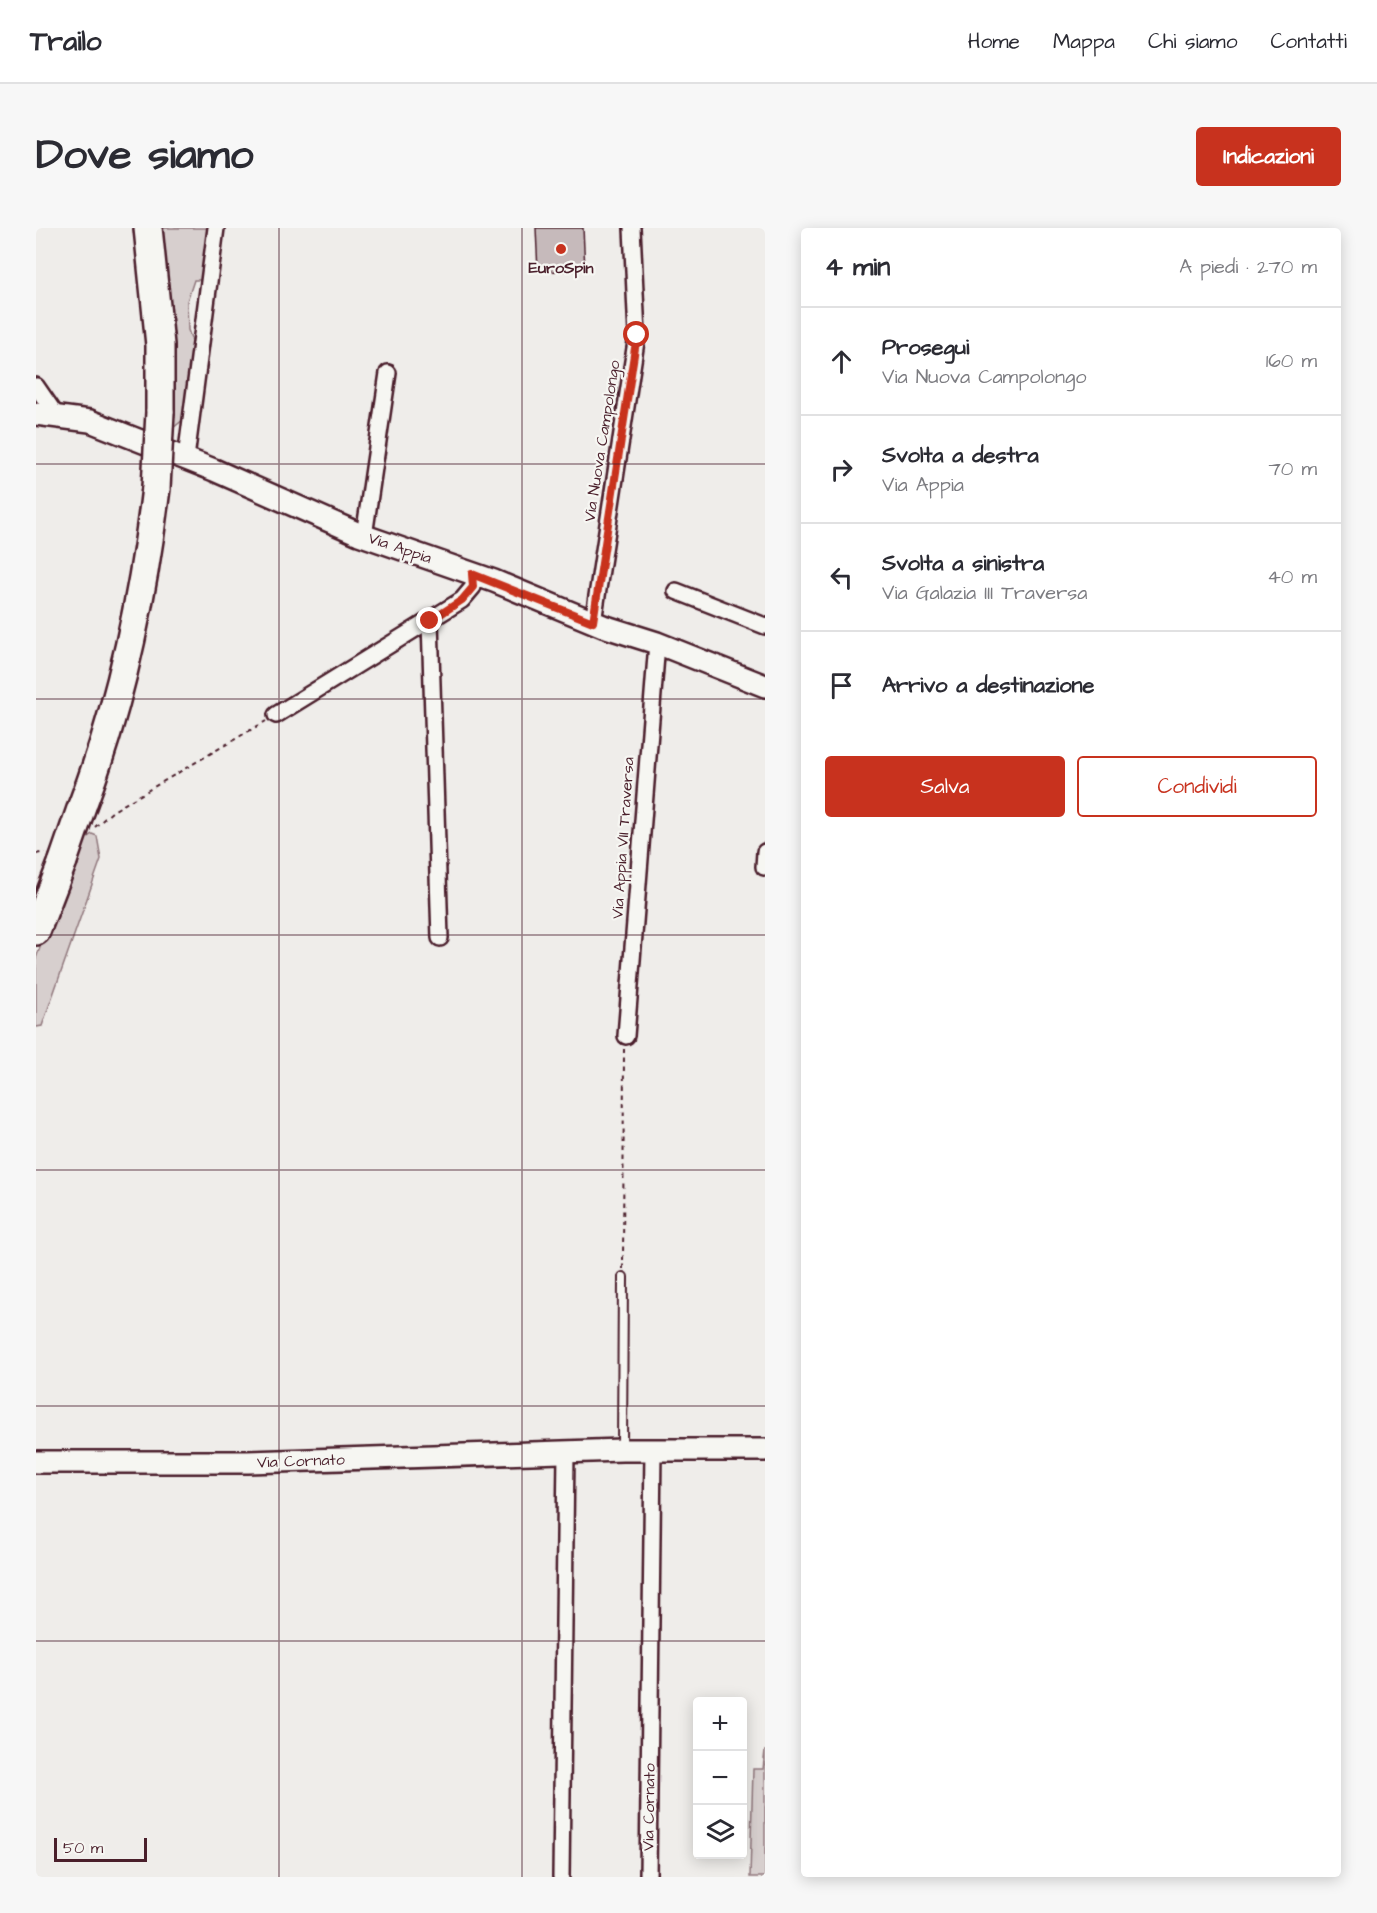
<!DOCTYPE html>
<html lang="it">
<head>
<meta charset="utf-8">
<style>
  body { margin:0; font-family:"Architects Daughter",sans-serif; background:#f7f7f7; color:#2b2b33 }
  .controls { position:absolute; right:18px; bottom:18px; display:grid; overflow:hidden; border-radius:6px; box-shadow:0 3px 15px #0003 }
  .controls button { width:54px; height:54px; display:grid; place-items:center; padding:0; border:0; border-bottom:2px solid #e1e1e2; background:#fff; color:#2b2b33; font:30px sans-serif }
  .scale { position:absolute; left:18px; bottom:15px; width:93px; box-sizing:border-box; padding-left:6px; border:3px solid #4a1f2b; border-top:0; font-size:16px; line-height:21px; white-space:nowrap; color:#4a1f2b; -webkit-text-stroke:4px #f6f6f2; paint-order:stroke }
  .stop { position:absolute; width:18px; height:18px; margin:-14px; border:4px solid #c8321e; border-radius:50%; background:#fff }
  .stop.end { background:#c8321e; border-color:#fff; box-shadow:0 2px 6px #0008 }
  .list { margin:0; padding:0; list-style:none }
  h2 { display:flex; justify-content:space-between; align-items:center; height:78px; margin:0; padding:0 24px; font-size:26px }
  h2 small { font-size:20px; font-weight:400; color:#7c7c81 }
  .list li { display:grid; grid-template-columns:39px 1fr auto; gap:18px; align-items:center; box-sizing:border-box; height:108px; padding:0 24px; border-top:2px solid #e1e1e2 }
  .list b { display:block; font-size:22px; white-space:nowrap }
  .list p { margin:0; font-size:20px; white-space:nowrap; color:#7c7c81 }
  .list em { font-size:20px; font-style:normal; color:#7c7c81 }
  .actions { display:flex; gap:12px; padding:18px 24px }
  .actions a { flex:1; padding:14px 0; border:2px solid #c8321e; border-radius:6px; text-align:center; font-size:21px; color:#c8321e }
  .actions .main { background:#c8321e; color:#fff }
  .icon { flex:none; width:33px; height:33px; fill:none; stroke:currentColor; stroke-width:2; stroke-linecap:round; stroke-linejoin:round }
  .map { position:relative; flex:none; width:729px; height:1649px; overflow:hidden; border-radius:6px }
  header { display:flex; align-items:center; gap:36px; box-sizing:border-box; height:84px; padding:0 30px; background:#fff; border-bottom:2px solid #e1e1e2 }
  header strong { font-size:28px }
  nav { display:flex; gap:33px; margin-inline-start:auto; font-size:21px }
  .intro { display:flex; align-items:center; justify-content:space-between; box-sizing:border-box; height:144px; padding:0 36px }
  h1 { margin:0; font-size:42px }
  .button { padding:15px 27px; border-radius:6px; background:#c8321e; color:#fff; font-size:21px; font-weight:700 }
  main { display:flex; gap:36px; padding:0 36px }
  aside { flex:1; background:#fff; border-radius:6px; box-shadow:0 3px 15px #0003 }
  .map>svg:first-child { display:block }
  .green { fill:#d7cfce; stroke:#90777c; stroke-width:1.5 }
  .building { fill:#c6babb; stroke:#4a1f2b; stroke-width:1.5 }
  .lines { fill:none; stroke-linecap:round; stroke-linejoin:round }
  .lane-casing { stroke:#4a1f2b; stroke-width:12 }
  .street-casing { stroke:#4a1f2b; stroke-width:20 }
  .secondary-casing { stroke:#4a1f2b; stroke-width:26 }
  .highway-casing { stroke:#4a1f2b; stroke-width:32 }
  .path { stroke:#4a1f2b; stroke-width:2; stroke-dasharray:4.5 4.5; stroke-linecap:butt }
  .lane { stroke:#f6f6f2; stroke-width:8 }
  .street { stroke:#f6f6f2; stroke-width:15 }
  .secondary { stroke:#f6f6f2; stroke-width:21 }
  .highway { stroke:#f6f6f2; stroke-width:27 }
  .highway-bridge-casing { stroke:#4a1f2b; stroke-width:32; stroke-linecap:butt }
  .highway-bridge { stroke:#f6f6f2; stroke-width:27 }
  .route { stroke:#c8321e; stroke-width:8 }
  .grid { fill:none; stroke:#4a1f2b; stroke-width:1.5; stroke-opacity:0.55 }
  .poi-dot { fill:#c8321e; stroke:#f6f6f2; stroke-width:2 }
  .labels { text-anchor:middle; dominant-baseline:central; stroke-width:4.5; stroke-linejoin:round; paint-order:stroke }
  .poi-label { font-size:16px; font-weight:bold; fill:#4a1f2b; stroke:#f6f6f2 }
  .street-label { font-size:16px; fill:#4a1f2b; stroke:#f6f6f2 }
</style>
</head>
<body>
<header>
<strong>Trailo</strong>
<nav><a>Home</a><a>Mappa</a><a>Chi siamo</a><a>Contatti</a></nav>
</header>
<div class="intro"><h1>Dove siamo</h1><a class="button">Indicazioni</a></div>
<main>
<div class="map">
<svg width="729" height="1649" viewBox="0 0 729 1649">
  <rect width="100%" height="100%" fill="#efedea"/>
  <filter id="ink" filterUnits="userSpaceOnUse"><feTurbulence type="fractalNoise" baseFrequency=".0167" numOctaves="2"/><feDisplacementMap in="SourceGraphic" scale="12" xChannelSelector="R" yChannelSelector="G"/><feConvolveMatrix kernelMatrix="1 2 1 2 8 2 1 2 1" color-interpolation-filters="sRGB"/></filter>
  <g filter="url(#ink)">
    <path class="green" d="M 126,0 L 173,0 L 165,52 L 158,52 L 151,73 L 152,102 L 158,118 L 149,190 L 136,201 L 133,67 Z
      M 56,606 L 61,608 L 65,631 L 6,798 L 0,799 L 0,730 L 45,613 Z
      M 729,1522 L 729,1649 L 714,1649 L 717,1541 L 727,1541 Z"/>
    <path class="building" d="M 500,0 L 547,0 L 549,42 L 502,44 Z"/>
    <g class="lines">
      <defs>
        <path id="lane" d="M 586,1220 L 587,1049"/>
        <path id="street" d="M 0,158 L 20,187
          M 150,230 L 180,0
          M 328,308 L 352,145
          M 640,363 L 729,398
          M 394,393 L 404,710
          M 557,394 L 601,107 L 596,0
          M 240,487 L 426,372 L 437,359 L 437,346
          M 728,639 L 729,624
          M 590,808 L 621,415
          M 525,1649 L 530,1224
          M 612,1649 L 617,1222"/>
        <path id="secondary" d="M 0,186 L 54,193 L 178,242 L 323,306 L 458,353 L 567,398 L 621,415 L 729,458
          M 0,1234 L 212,1234 L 586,1222 L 729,1222"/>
        <path id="highway" d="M 112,0 L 124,117 L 124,184
          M 46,578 C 85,476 107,369 120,260
          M 0,703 L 27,633"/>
      </defs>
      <use href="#lane" class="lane-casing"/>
      <use href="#street" class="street-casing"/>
      <use href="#secondary" class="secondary-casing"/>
      <use href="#highway" class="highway-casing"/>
      <path class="path" d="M 59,599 L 77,583 L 230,493
        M 0,626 L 9,624
        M 587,1041 L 588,821"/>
      <use href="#lane" class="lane"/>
      <use href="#street" class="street"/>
      <use href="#secondary" class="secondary"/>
      <use href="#highway" class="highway"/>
      <defs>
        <path id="highway-bridge" d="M 120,260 L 124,184
          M 27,633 L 46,578"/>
      </defs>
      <use href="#highway-bridge" class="highway-bridge-casing"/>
      <use href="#highway-bridge" class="highway-bridge"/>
    </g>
  </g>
  <g class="lines" filter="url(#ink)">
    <path class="route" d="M 394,393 L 426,372 L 437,359 L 436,346 L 557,394 L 601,107"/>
  </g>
  <path class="grid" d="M 243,0 L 243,1649M 486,0 L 486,1649M 0,236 L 729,236M 0,471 L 729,471M 0,707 L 729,707M 0,942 L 729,942M 0,1178 L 729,1178M 0,1413 L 729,1413"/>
  <circle class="poi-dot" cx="525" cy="21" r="6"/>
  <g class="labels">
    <g class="poi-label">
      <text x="525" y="40">EuroSpin</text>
    </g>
    <g class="street-label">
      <text transform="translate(566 213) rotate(-81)">Via Nuova Campolongo</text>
      <text transform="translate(364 320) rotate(19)">Via Appia</text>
      <text transform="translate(587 610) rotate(-86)">Via Appia VII Traversa</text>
      <text transform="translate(265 1233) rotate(-2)">Via Cornato</text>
      <text transform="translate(613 1579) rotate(-89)">Via Cornato</text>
    </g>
  </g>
</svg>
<div class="controls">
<button>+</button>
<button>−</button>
<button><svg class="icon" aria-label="layers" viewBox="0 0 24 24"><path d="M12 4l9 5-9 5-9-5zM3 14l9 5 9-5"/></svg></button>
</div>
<div class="scale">50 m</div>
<div class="stop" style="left:601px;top:107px"></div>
<div class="stop end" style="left:394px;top:393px"></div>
</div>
<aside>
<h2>4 min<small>A piedi · 270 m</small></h2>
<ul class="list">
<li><svg class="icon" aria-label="ahead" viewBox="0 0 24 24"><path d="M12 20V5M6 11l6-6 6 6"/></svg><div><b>Prosegui</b><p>Via Nuova Campolongo</p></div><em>160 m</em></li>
<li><svg class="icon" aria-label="right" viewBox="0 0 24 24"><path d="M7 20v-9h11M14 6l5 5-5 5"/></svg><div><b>Svolta a destra</b><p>Via Appia</p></div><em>70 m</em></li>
<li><svg class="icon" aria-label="left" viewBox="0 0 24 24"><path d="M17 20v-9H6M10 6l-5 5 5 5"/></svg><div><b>Svolta a sinistra</b><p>Via Galazia III Traversa</p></div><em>40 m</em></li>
<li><svg class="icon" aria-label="arrive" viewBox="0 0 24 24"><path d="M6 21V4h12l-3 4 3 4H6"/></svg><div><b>Arrivo a destinazione</b></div></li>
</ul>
<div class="actions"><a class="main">Salva</a><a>Condividi</a></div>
</aside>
</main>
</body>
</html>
